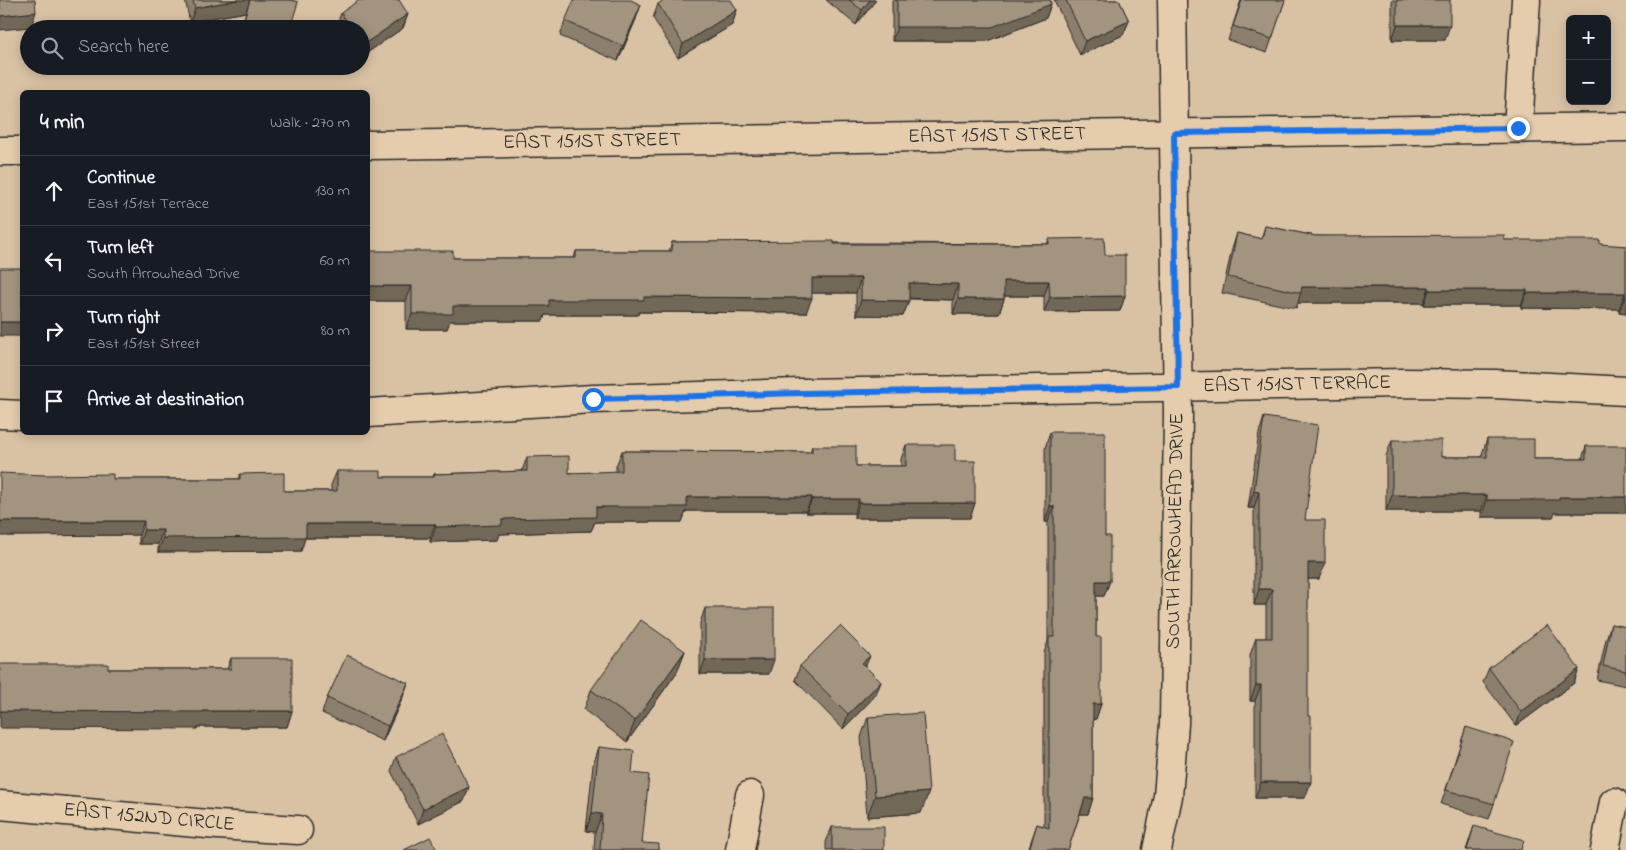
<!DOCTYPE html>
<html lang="en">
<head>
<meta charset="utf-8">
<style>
  body { margin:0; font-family:"Indie Flower",sans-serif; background:#20242c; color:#f1f3f6 }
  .controls { position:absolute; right:15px; top:15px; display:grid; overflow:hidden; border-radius:8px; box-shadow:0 2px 12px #0003 }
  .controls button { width:45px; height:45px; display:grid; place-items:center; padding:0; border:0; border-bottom:1px solid #363941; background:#171b24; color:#f1f3f6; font:25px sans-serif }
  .stop { position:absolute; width:15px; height:15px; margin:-11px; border:4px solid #1a73e8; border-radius:50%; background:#fff }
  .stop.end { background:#1a73e8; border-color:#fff; box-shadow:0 1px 5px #0008 }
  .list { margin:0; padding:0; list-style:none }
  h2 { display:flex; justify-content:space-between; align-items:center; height:65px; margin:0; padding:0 20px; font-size:21px }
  h2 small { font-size:16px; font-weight:400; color:#9ea1a6 }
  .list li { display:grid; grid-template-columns:32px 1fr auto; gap:15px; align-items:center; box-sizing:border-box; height:70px; padding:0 20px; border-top:1px solid #363941 }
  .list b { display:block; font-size:19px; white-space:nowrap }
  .list p { margin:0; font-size:16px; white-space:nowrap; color:#9ea1a6 }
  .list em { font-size:16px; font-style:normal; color:#9ea1a6 }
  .icon { flex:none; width:28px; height:28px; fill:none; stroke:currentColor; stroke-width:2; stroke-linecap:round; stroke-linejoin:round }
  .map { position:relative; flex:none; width:1626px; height:850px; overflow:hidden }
  .search { position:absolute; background:#171b24; box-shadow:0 2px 12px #0003; left:20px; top:20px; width:350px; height:55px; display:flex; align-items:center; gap:12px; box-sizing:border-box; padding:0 18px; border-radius:28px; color:#9ea1a6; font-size:19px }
  .panel { position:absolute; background:#171b24; box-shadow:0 2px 12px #0003; left:20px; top:90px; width:350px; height:345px; border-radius:8px }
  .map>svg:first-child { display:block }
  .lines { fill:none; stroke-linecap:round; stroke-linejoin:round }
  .street-casing { stroke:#2b2b2b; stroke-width:31 }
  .primary-casing { stroke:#2b2b2b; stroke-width:31 }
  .street { stroke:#e4ccac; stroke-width:28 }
  .primary { stroke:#e4ccac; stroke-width:28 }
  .wall { fill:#8c7f6d; stroke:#2b2b2b }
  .shaded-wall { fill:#726859; stroke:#2b2b2b }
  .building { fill:#a3947f; stroke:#2b2b2b }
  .route { stroke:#1a73e8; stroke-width:6 }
  .labels { text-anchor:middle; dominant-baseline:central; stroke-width:4; stroke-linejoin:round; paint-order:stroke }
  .street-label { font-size:20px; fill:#2b2b2b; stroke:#e4ccac }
</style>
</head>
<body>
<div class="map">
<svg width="1626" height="850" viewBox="0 0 1626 850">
  <rect width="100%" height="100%" fill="#d9c2a4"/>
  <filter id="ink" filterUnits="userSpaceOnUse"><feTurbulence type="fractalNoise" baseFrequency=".02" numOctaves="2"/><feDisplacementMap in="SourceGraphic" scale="10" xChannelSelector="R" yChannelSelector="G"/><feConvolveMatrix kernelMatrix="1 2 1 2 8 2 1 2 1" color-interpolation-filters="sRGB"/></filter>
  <g filter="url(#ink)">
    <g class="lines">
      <defs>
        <path id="street" d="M 1518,128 L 1526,0
          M 368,413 L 593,399 L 801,393 L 1405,383 L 1495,384 L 1626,391
          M 0,414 L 22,415
          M 0,805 L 218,825 L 298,830
          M 740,850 L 750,795
          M 1157,850 L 1168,796 L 1174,724 L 1178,414 L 1172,0
          M 1605,850 L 1614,802"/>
        <path id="primary" d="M 368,145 L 1626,127
          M 0,151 L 22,151"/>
      </defs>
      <use href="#street" class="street-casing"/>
      <use href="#primary" class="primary-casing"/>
      <use href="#street" class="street"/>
      <use href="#primary" class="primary"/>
    </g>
    <path class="wall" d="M 185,0 L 291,0 L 290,29 L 240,29 L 246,12 L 190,22 Z
      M 826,0 L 876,0 L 856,25 Z
      M 892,0 L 1050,0 L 1051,4 L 1046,18 L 987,41 L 892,41 Z
      M 1054,0 L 1119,0 L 1129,21 L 1123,35 L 1080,55 Z
      M 1241,0 L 1285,0 L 1267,53 L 1228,40 Z
      M 1392,0 L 1450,0 L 1445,40 L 1392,40 Z
      M 658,4 L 737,10 L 732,25 L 678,58 L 653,18 Z
      M 341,13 L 408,14 L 403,28 L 361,57 L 361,29 L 337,29 L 336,27 Z
      M 636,19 L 618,61 L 560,36 L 565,21 Z
      M 1265,226 L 1316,236 L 1504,240 L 1626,246 L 1626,313 L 1619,312 L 1619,309 L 1521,308 L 1521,305 L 1424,305 L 1424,303 L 1298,303 L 1296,308 L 1222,293 L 1232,249 L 1237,233 L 1261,239 Z
      M 1049,239 L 1105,255 L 1125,296 L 1120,311 L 1044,312 L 1044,296 L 1004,296 L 1004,299 L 999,314 L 953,314 L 953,300 L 909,299 L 903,316 L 856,315 L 856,293 L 812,293 L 806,313 L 639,312 L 638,315 L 545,315 L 543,321 L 450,321 L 447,329 L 406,329 L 406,301 L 368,301 L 453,258 L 574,258 L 576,251 L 669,251 L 672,242 L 1047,244 Z
      M 1264,417 L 1305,520 L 1319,579 L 1308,579 L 1305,798 L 1255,798 L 1255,701 L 1250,701 L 1250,655 L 1256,638 L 1266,638 L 1266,605 L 1254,605 L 1254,508 L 1248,508 L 1259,433 Z
      M 1050,432 L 1105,536 L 1110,581 L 1104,596 L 1096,596 L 1096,637 L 1101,704 L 1096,719 L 1093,719 L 1093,798 L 1088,814 L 1080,814 L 1068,850 L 1028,850 L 1037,824 L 1044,826 L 1044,653 L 1048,641 L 1048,522 L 1045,522 L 1045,448 Z
      M 1487,439 L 1534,459 L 1582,459 L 1586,446 L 1626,513 L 1555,513 L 1553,517 L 1481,517 L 1481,511 L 1386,511 L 1386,456 L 1392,440 L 1441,457 L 1481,457 Z
      M 906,445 L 955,461 L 975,503 L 970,518 L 854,518 L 854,513 L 806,513 L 806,511 L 686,511 L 682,522 L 595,522 L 591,531 L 499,534 L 497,540 L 430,542 L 430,538 L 305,538 L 301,551 L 158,552 L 158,544 L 139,544 L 139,535 L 8,536 L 113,479 L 238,479 L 240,474 L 284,491 L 331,491 L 331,485 L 337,471 L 381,477 L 433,477 L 434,474 L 522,471 L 527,457 L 569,473 L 616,472 L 616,466 L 622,451 L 810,452 L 812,446 L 856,466 L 901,466 L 901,459 Z
      M 705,608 L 769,674 L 700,674 L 700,623 Z
      M 1611,624 L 1626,627 L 1626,686 L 1597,680 L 1606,639 Z
      M 685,651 L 677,672 L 627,742 L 584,710 L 591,690 Z
      M 231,658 L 292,711 L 287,727 L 197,727 L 197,729 L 108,669 L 227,669 Z
      M 800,666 L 866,667 L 881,682 L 875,696 L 843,729 L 795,680 Z
      M 1489,668 L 1579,669 L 1574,683 L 1516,726 L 1483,682 Z
      M 403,697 L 383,741 L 322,713 L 327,698 Z
      M 868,717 L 921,813 L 867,817 L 861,737 Z
      M 1466,727 L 1494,804 L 1489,819 L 1441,804 Z
      M 599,747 L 632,773 L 642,843 L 658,850 L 594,850 L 595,832 L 586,831 L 593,765 Z
      M 396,757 L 464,801 L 418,824 L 391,771 Z
      M 1474,826 L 1521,850 L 1466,850 Z
      M 832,827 L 884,850 L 826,850 L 826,842 Z"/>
    <path class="shaded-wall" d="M 237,0 L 250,0 L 246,12 L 190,22 L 195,8 Z
      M 870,0 L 876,0 L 856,25 L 862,10 Z
      M 1051,4 L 1046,18 L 987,41 L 892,41 L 897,27 Z
      M 641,5 L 636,19 L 618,61 L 623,46 Z
      M 737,10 L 732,25 L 678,58 L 683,44 Z
      M 36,12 L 31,27 L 0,30 L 0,16 Z
      M 408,14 L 403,28 L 361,57 L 361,50 L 363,45 Z
      M 1129,21 L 1123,35 L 1080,55 L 1085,41 Z
      M 1397,25 L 1450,25 L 1445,40 L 1392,40 Z
      M 812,278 L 861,278 L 856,293 L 806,293 Z
      M 1004,281 L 1049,281 L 1044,296 L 999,296 Z
      M 909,283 L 958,284 L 953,300 L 904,298 Z
      M 368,286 L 412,286 L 406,301 L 368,301 Z
      M 1302,287 L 1429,287 L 1424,303 L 1298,303 Z
      M 1429,290 L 1527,290 L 1521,305 L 1424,305 Z
      M 1527,293 L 1625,293 L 1619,309 L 1521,308 Z
      M 1125,296 L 1120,311 L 1044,312 L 1050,297 Z
      M 644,297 L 812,298 L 806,313 L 639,312 L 638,315 L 545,315 L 543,321 L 450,321 L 447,329 L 406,329 L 412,314 L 453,306 L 549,300 Z
      M 1625,297 L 1626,297 L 1626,313 L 1619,312 Z
      M 958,299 L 1004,299 L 999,314 L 953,314 Z
      M 861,300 L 909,301 L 903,316 L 856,315 Z
      M 0,322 L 22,322 L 22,336 L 0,336 Z
      M 1254,491 L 1259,492 L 1254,508 L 1248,508 Z
      M 1392,495 L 1487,495 L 1481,511 L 1386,511 Z
      M 687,497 L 812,497 L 806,511 L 686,511 L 682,522 L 595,522 L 591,531 L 499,534 L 497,540 L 430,542 L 436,527 Z
      M 1559,497 L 1626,497 L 1626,513 L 1555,513 L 1553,517 L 1481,517 L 1487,500 Z
      M 812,499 L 859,499 L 854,513 L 806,513 Z
      M 859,503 L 975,503 L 970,518 L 854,518 Z
      M 1050,506 L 1054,506 L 1048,522 L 1045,522 Z
      M 0,521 L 144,521 L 139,535 L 8,536 L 0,536 Z
      M 306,524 L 435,524 L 430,538 L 305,538 L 301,551 L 158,552 L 163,538 Z
      M 144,530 L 163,530 L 158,544 L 139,544 Z
      M 1308,563 L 1325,563 L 1319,579 L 1303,579 Z
      M 1096,581 L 1110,581 L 1104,596 L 1091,596 Z
      M 1259,589 L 1272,589 L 1266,605 L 1254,605 Z
      M 685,651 L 677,672 L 627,742 L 635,721 Z
      M 870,656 L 864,670 L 862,663 Z
      M 705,660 L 774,660 L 769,674 L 700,674 Z
      M 1579,669 L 1574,683 L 1516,726 L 1521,712 Z
      M 881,682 L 875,696 L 843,729 L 848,714 Z
      M 408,683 L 403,697 L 383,741 L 388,726 Z
      M 1256,685 L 1261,685 L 1255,701 L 1250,701 Z
      M 1093,704 L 1101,704 L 1096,719 L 1088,719 Z
      M 0,711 L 292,711 L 287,727 L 197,727 L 197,729 L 0,728 Z
      M 1261,782 L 1311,782 L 1305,798 L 1255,798 Z
      M 469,787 L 464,801 L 418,824 L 423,809 Z
      M 929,792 L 921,813 L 867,817 L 875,796 Z
      M 1085,798 L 1093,798 L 1088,814 L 1080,814 Z
      M 592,813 L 602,814 L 595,832 L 586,831 Z"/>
    <path class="building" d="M 0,0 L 35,0 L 36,12 L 0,16 Z
      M 193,0 L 237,0 L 195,8 Z
      M 250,0 L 291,0 L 298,2 L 290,29 L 241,29 Z
      M 359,0 L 399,0 L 408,14 L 363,45 L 361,42 L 361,29 L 352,29 L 341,13 Z
      M 574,0 L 631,0 L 641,5 L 623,46 L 565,21 Z
      M 664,0 L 731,0 L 737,10 L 683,44 L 658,4 Z
      M 849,0 L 870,0 L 862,10 Z
      M 897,0 L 1050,0 L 1051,4 L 992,27 L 897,27 Z
      M 1066,0 L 1119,0 L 1129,21 L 1085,41 Z
      M 1242,0 L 1285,0 L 1272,39 L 1233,26 Z
      M 1397,0 L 1450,0 L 1450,25 L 1397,25 Z
      M 1265,226 L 1316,236 L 1504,235 L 1504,240 L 1600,240 L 1600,244 L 1626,246 L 1626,297 L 1625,297 L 1625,293 L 1527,293 L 1527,290 L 1429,290 L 1429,287 L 1302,287 L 1301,293 L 1228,277 L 1237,233 L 1262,239 Z
      M 1104,238 L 1105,255 L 1125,255 L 1125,296 L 1050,297 L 1049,281 L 1004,281 L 1004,299 L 958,299 L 958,284 L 909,283 L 909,301 L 861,300 L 861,278 L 812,278 L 812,298 L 644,297 L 644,300 L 549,300 L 549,306 L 453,306 L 453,314 L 412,314 L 412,286 L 368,286 L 368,251 L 453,251 L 453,258 L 576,258 L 576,251 L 672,251 L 672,242 L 834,241 L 834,244 L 1049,244 L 1049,239 Z
      M 0,268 L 22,268 L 22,322 L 0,322 Z
      M 1264,417 L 1318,425 L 1305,520 L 1325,520 L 1325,563 L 1308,563 L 1308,716 L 1311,716 L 1311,782 L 1261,782 L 1261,685 L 1256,685 L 1256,638 L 1272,638 L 1272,589 L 1259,589 L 1259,492 L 1254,491 Z
      M 1050,432 L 1105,432 L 1105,536 L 1110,536 L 1110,581 L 1096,581 L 1096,637 L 1101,637 L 1101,704 L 1093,704 L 1093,798 L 1085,798 L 1068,850 L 1029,850 L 1037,824 L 1049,828 L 1049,637 L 1054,637 L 1054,506 L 1050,506 Z
      M 1487,439 L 1534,439 L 1534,459 L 1586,459 L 1586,446 L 1626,446 L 1626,497 L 1559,497 L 1559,500 L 1487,500 L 1487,495 L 1392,495 L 1392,440 L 1441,440 L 1441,457 L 1487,457 Z
      M 906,445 L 955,445 L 955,461 L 975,461 L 975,503 L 859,503 L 859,499 L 812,499 L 812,497 L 687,497 L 687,507 L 596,507 L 596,517 L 502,519 L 502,525 L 436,527 L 435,524 L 306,524 L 306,537 L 163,538 L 163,530 L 144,530 L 144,521 L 0,521 L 0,473 L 45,475 L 113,474 L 113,479 L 240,479 L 240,474 L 284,473 L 284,491 L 337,491 L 337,471 L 381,471 L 381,477 L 434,477 L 434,474 L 527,471 L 527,457 L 569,456 L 569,473 L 622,471 L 622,451 L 812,452 L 812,446 L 856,446 L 856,466 L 906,466 Z
      M 705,608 L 774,608 L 774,660 L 705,660 Z
      M 641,620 L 685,651 L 635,721 L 591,690 Z
      M 1611,624 L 1626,627 L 1626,671 L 1603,666 Z
      M 1547,625 L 1579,669 L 1521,712 L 1489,668 Z
      M 840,626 L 870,656 L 862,663 L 881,682 L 848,714 L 800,666 Z
      M 347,655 L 408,683 L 388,726 L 327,698 Z
      M 231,658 L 292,658 L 292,711 L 203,711 L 203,712 L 0,711 L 0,664 L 108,664 L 108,669 L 231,669 Z
      M 923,713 L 929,792 L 875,796 L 868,717 Z
      M 1466,727 L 1514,742 L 1494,804 L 1446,790 Z
      M 442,734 L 469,787 L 423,809 L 396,757 Z
      M 599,747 L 634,751 L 632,773 L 649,775 L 642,843 L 659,844 L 658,850 L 600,850 L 602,814 L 592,813 Z
      M 1474,826 L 1524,840 L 1521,850 L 1467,850 Z
      M 832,827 L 884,827 L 884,850 L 832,850 Z
      M 430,837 L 437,850 L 404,850 Z"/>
  </g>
  <g class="lines" filter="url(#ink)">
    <path class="route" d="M 593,399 L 801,393 L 1178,387 L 1174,133 L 1518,128"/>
  </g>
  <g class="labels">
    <g class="street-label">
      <text transform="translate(997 136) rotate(-1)">EAST 151ST STREET</text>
      <text transform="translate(592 142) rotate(-1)">EAST 151ST STREET</text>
      <text transform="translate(1297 385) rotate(-1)">EAST 151ST TERRACE</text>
      <text transform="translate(1176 531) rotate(-89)">SOUTH ARROWHEAD DRIVE</text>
      <text transform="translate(149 818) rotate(5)">EAST 152ND CIRCLE</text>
    </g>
  </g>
</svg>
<div class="controls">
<button>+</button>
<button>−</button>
</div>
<div class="stop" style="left:593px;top:399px"></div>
<div class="stop end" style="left:1518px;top:128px"></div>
<div class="search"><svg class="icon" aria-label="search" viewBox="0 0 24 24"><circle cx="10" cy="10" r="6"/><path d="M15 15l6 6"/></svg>Search here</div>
<section class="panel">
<h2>4 min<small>Walk · 270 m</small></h2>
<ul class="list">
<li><svg class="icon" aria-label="ahead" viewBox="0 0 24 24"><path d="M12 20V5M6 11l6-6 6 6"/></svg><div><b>Continue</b><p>East 151st Terrace</p></div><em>130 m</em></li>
<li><svg class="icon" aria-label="left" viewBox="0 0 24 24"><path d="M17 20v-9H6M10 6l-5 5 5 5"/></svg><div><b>Turn left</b><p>South Arrowhead Drive</p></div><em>60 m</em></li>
<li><svg class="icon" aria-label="right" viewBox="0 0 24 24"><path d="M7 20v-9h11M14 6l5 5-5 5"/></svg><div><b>Turn right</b><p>East 151st Street</p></div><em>80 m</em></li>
<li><svg class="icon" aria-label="arrive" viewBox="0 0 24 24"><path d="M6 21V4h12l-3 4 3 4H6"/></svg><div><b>Arrive at destination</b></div></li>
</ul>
</section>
</div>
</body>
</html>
